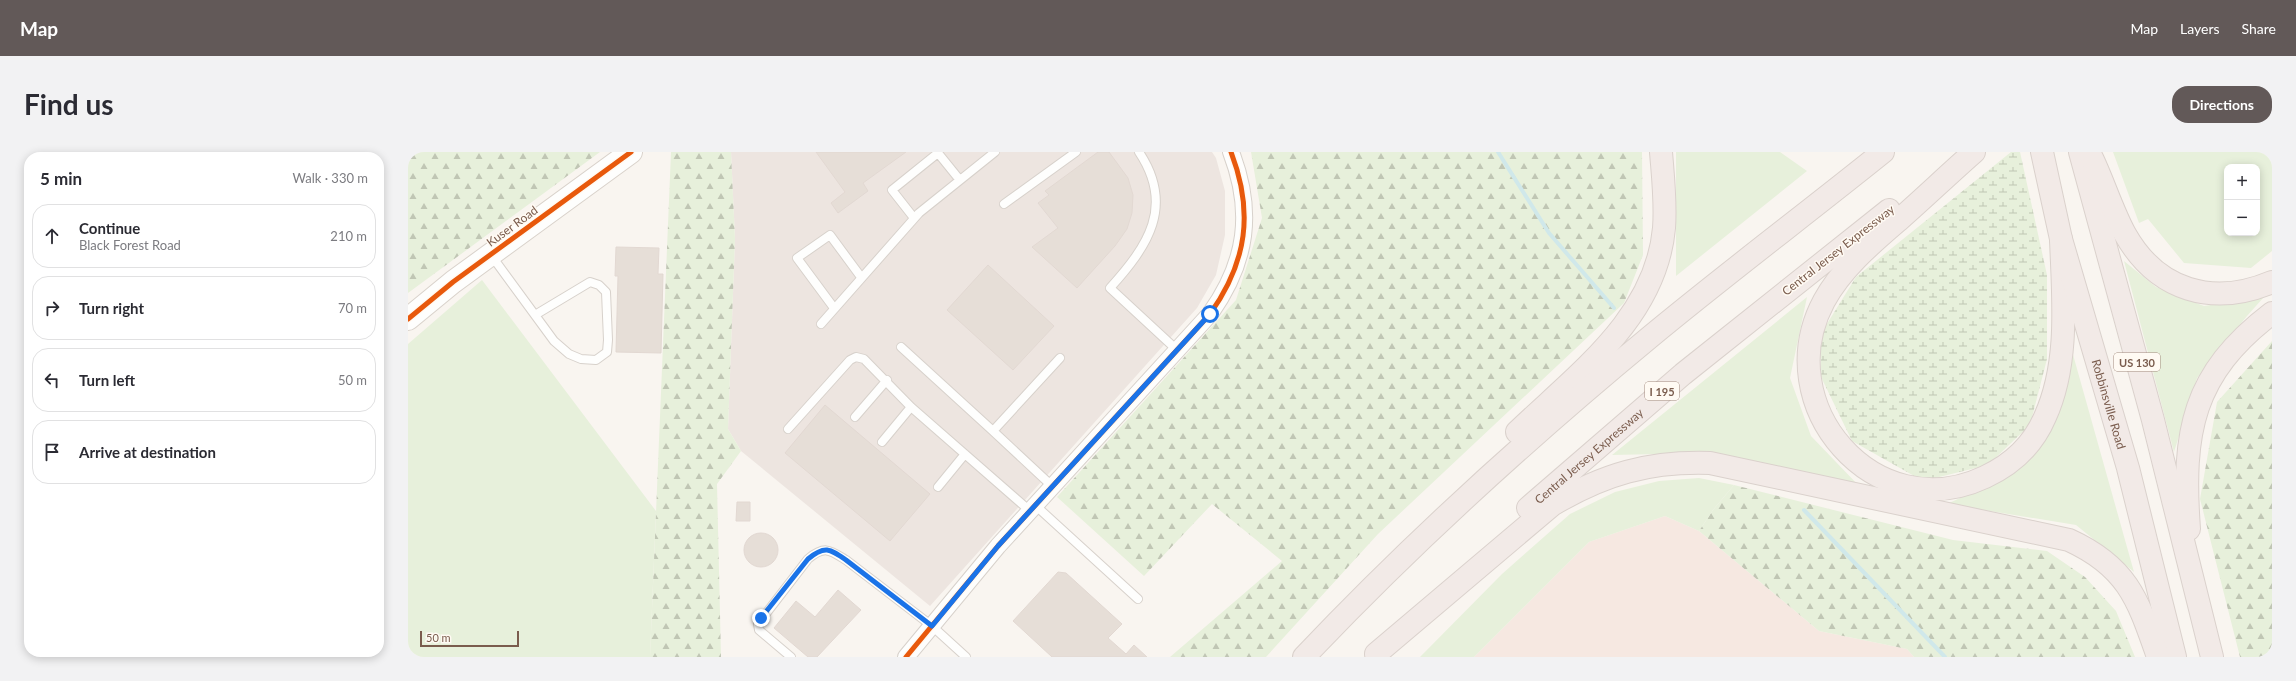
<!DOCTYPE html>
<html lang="en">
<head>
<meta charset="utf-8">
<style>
  body { margin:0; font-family:Lato,sans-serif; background:#f2f2f3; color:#2b2b33 }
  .controls { position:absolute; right:12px; top:12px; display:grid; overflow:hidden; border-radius:8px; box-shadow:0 2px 10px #0003 }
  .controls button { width:36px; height:36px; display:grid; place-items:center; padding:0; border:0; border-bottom:1px solid #e1e1e2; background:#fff; color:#2b2b33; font:20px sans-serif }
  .scale { position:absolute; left:12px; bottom:10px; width:99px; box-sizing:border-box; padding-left:4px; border:2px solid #7a5c4d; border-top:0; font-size:11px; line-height:14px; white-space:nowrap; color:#7a5c4d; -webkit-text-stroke:3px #fffaf3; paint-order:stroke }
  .stop { position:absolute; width:12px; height:12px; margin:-9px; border:3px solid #1a73e8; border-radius:50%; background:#fff }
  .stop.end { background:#1a73e8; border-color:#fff; box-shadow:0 1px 4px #0008 }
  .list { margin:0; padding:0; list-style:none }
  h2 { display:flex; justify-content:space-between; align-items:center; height:52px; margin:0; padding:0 16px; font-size:17px }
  h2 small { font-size:13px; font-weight:400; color:#7c7c81 }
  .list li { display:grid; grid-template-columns:26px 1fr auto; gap:12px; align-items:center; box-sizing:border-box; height:64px; margin:0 8px 8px; padding:0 8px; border:1px solid #e1e1e2; border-radius:16px }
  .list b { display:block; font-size:15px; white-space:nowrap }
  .list p { margin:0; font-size:13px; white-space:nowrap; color:#7c7c81 }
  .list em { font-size:13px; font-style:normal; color:#7c7c81 }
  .icon { flex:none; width:22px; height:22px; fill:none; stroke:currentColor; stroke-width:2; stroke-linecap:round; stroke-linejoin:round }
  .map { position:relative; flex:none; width:1864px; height:505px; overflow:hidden; border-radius:16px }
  header { display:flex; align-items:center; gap:24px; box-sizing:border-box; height:56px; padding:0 20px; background:#625958; color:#fff }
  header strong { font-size:19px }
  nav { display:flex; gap:22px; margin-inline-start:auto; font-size:14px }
  .intro { display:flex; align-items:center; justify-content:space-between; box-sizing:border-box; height:96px; padding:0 24px }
  h1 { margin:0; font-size:28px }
  .button { padding:10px 18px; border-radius:16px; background:#625958; color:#fff; font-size:14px; font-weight:700 }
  main { display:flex; gap:24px; padding:0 24px }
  aside { flex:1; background:#fff; border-radius:16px; box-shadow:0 2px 10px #0003 }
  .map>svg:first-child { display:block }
  .commercial { fill:#f6e8e1 }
  .industrial { fill:#ede5e0 }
  .green { fill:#e7f0db; fill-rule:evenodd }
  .forest { fill:url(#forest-firs) }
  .wetland { fill:url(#wetland-marsh) }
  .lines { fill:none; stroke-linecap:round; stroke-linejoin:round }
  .stream { stroke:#d0e8ea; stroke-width:4 }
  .building { fill:#e6ded7; stroke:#e2d8d2 }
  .lane-casing { stroke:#d7d1cb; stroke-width:10 }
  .street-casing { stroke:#d7d1cb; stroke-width:18 }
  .secondary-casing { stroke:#d9d2cb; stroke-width:24 }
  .highway-casing { stroke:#dad1cc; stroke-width:24 }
  .lane { stroke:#fefefd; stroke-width:8 }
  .street { stroke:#fefefd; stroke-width:16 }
  .secondary { stroke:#fefefd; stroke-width:22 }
  .highway { stroke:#f2eae7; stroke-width:22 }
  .cycleway-casing { stroke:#fffaf3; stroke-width:8 }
  .cycleway { stroke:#e8590c; stroke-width:5 }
  .route { stroke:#1a73e8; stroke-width:5 }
  .labels { text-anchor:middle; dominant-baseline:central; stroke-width:3; stroke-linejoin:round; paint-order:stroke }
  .shield { fill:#fffaf3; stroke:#a28b7f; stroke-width:1 }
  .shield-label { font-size:11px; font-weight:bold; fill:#7a5c4d }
  .street-label { font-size:12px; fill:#7a5c4d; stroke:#fffaf3 }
</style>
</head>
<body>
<header>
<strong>Map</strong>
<nav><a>Map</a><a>Layers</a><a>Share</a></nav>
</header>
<div class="intro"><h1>Find us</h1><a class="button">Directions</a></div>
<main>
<aside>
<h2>5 min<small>Walk · 330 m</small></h2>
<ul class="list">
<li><svg class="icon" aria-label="ahead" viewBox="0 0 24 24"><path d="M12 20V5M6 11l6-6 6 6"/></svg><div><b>Continue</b><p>Black Forest Road</p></div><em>210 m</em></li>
<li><svg class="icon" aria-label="right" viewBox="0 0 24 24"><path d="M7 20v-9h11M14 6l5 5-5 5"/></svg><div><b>Turn right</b></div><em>70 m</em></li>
<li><svg class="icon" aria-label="left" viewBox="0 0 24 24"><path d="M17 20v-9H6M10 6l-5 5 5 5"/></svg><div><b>Turn left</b></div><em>50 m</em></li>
<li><svg class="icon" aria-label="arrive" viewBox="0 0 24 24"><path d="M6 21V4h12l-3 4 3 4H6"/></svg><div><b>Arrive at destination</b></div></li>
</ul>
</aside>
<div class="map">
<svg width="1864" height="505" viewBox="0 0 1864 505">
  <defs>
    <pattern id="forest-firs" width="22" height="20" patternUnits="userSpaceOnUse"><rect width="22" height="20" fill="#e7f0db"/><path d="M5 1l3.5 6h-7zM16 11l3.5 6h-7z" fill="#c0c6b4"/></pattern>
    <pattern id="wetland-marsh" width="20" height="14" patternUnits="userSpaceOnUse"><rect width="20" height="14" fill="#e7f0db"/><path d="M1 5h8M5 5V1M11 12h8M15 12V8" fill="none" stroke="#c0c6b4"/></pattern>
  </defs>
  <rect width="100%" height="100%" fill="#f9f5f0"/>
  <path class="commercial" d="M 1257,364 L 1291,379 L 1411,479 L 1499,497 L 1506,505 L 1066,505 L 1181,390 Z"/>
  <path class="industrial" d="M 323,0 L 804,0 L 808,6 L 817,39 L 817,83 L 808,123 L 789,156 L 522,454 L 333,299 L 320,277 L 327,87 Z"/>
  <path class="green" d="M 1268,0 L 1372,0 L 1399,19 L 1268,124 Z
    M 1705,0 L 1864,0 L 1864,99 L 1843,116 L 1776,111 L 1740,67 L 1731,71 ZM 1819,15 L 1849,15 L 1849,81 L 1819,81 Z
    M 1716,109 L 1748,135 L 1796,154 L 1856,145 L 1839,164 L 1789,226 L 1766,300 Z
    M 74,128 L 248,359 L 242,505 L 0,505 L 0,192 Z
    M 1399,145 L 1382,226 L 1403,284 L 1453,336 L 1299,301 L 1204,303 Z
    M 1664,199 L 1726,420 L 1668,373 L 1539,352 L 1598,325 Z
    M 1291,326 L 1326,333 L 1305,358 L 1291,379 L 1257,364 L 1181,390 L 1066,505 L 1012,505 L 1094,422 L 1162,362 L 1207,340 L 1251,329 Z"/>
  <path class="forest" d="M 0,0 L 192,0 L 0,141 Z
    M 263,0 L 323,0 L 327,87 L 320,277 L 333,299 L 309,332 L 313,505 L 242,505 Z
    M 843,0 L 1234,0 L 1235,103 L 1216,151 L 970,382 L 858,505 L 762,505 L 874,409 L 804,352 L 736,424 L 649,345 L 828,148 L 854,66 Z
    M 1864,189 L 1864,505 L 1832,505 L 1792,347 L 1809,250 Z
    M 1326,333 L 1545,388 L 1639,399 L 1677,425 L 1708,459 L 1727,505 L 1506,505 L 1499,497 L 1411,479 L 1291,379 L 1305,358 Z"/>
  <path class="wetland" d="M 1603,0 L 1612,0 L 1639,123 L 1639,207 L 1622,273 L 1580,313 L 1515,329 L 1444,289 L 1413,225 L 1412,183 L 1448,125 Z"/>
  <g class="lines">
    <path class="stream" d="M 1090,0 L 1141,81 L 1206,156
      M 1396,358 L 1537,505"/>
  </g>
  <path class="building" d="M 408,0 L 498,0 L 455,31 L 460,39 L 430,61 L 423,51 L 437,40 Z
    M 690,0 L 701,0 L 720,26 L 725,43 L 724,61 L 719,77 L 707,94 L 669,136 L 624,95 L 650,76 L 630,51 L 641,43 L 637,39 Z
    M 208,95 L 251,96 L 250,122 L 255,122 L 253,201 L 208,200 L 210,124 L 207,124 Z
    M 580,113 L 646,174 L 605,218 L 539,158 Z
    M 417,253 L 522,342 L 482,389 L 377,301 Z
    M 329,350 L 342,350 L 342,369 L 328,369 Z
    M336 398a17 17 0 1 1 34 0a17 17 0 1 1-34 0Z
    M 650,420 L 658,421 L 714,472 L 700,486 L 718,502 L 726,493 L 739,505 L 644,505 L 605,469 Z
    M 430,438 L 453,458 L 409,505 L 400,505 L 366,476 L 388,449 L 407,465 Z"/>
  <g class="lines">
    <defs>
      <path id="lane" d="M 731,0 C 767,54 740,94 702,136 L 769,198
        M 596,52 L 668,0
        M 506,66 L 484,38 L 530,1 L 551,27
        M 83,103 L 146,189 L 161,202 L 173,207 L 188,208 L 199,200 L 200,188 L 198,140 L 191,133 L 182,130 L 127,163
        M 426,156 L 389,106 L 422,83 L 453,125
        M 413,172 L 511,61 L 587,0
        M 493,195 L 585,279
        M 447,265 L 479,228
        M 380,277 L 442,208 L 448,205 L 456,207 L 503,255 L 622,359
        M 474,290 L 503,255
        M 644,334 L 585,279 L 652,206
        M 530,335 L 557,302
        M 627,353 L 730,447
        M 383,505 L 351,478 L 350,472 L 400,407 C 417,393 422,398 438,408 L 524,474 L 558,505"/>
      <path id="street" d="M 498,505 L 590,394 L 802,162 C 839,110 846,60 823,0"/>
      <path id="secondary" d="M 0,167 L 45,130 L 223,0"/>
      <g id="highway">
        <path d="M 1566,0 C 1541,22 1517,45 1492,67 C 1464,91 1434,116 1416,149 C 1360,253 1467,377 1577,325 C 1605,312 1625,293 1637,265 C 1662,210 1655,145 1653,87"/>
        <path id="s1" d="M 1634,0 L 1653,87 L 1720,316 L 1767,505"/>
        <path d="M 1672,0 L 1745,268 L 1804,505"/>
        <path d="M 1684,6 C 1696,31 1704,58 1717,82 C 1749,139 1805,155 1864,130"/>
        <path d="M 1109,280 C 1169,222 1248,166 1256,76 C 1258,51 1255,25 1253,0"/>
        <path id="s2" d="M 1120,356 L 1275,222 L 1481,58"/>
        <path d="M 1781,377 C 1774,280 1784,222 1864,161"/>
        <path d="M 968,502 L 1144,353 C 1196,322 1241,309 1302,311 L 1661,388 C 1720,415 1730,448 1750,505"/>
        <path d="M 896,505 C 1004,391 1121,285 1242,185 C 1318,122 1398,62 1475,0"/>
      </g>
    </defs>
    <use href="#lane" class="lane-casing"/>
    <use href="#street" class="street-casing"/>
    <use href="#secondary" class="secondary-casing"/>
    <use href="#highway" class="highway-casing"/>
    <use href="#lane" class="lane"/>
    <use href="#street" class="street"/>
    <use href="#secondary" class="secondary"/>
    <use href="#highway" class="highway"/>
    <defs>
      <path id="cycleway" d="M 0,167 L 45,130 L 223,0
        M 498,505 L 590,394 L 802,162 C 839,110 846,60 823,0"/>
    </defs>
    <use href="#cycleway" class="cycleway-casing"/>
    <use href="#cycleway" class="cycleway"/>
  </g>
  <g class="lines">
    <path class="route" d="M 353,466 L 400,407 C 417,393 422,397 438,408 L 524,474 L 590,394 L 802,162"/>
  </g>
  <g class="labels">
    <g class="shield">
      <rect x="1706" y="201" width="46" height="18" rx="3"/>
      <rect x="1237" y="230" width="34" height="18" rx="3"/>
    </g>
    <g class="shield-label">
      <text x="1729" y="210">US 130</text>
      <text x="1254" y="239">I 195</text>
    </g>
    <g class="street-label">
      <text transform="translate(104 74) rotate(-36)">Kuser Road</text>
      <text transform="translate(1430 98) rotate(-38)">Central Jersey Expressway</text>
      <text stroke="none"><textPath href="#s1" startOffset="261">Robbinsville Road</textPath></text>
      <text stroke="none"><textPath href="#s2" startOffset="80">Central Jersey Expressway</textPath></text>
    </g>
  </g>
</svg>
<div class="controls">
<button>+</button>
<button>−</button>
</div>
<div class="scale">50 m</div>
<div class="stop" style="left:802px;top:162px"></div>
<div class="stop end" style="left:353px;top:466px"></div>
</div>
</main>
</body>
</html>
